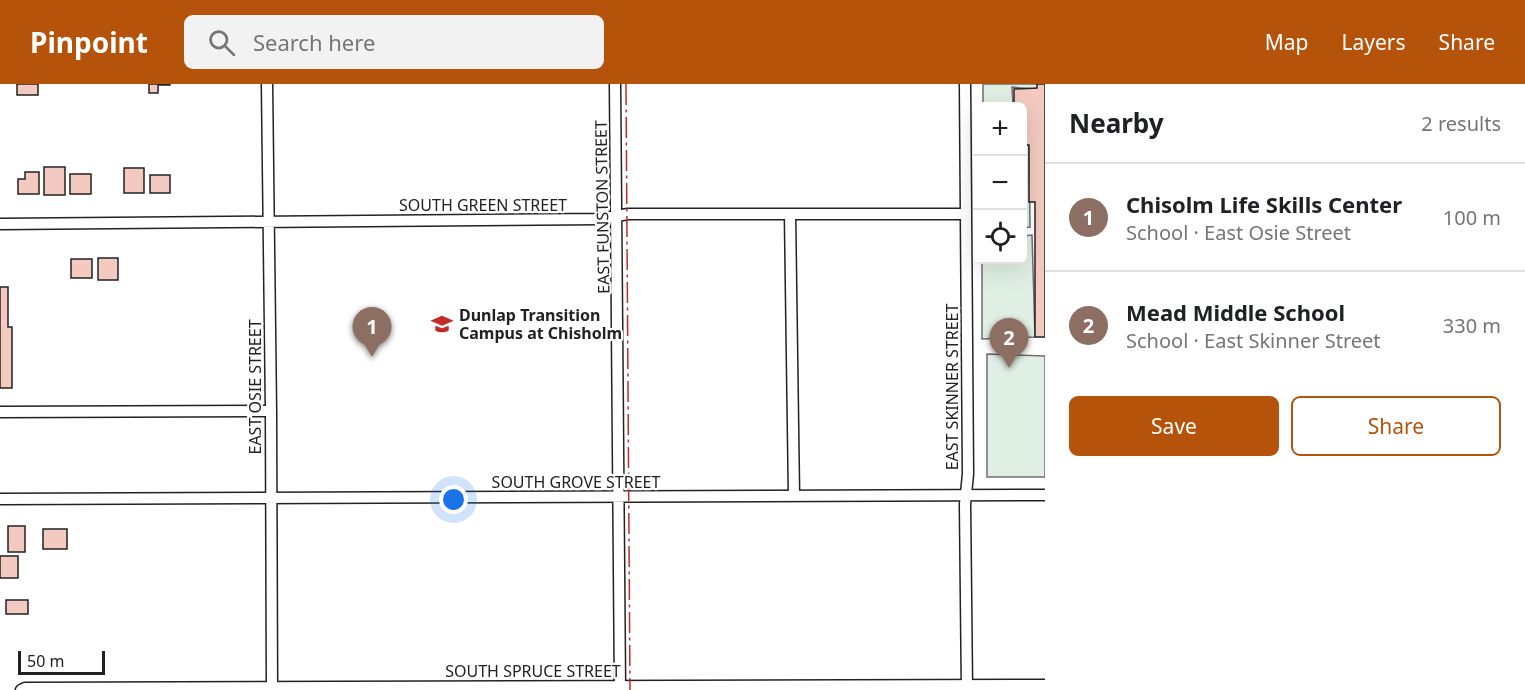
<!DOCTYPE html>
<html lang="en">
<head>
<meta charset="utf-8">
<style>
  body { margin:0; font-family:"Noto Sans",sans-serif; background:#f2f2f2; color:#202124 }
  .controls { position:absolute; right:18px; top:18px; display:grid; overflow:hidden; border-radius:9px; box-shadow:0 6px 24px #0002 }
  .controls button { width:54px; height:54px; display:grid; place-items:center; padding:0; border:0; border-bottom:2px solid #e0e0e0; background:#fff; color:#202124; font:30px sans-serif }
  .scale { position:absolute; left:18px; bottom:15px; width:87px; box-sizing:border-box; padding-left:6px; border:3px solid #222; border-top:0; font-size:16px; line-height:21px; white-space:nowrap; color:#222; -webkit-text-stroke:4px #fff; paint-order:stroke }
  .you { position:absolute; left:454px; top:416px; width:21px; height:21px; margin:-15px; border:4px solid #fff; border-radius:50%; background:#1a73e8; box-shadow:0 0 0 9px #1a73e833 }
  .badge { display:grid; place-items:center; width:39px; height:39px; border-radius:50%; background:#b45309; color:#fff; font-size:20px; font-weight:700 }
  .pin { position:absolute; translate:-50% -50px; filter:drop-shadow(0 2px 3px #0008) }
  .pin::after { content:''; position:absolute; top:32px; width:21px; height:18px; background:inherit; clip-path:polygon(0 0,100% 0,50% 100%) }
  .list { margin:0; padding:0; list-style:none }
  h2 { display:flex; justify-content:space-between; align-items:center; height:78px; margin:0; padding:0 24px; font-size:26px }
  h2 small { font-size:20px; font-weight:400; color:#757577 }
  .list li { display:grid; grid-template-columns:39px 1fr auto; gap:18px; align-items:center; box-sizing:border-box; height:108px; padding:0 24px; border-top:2px solid #e0e0e0 }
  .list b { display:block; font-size:22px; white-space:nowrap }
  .list p { margin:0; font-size:20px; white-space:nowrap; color:#757577 }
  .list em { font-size:20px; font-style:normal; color:#757577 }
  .actions { display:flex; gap:12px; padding:18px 24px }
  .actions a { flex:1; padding:14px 0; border:2px solid #b45309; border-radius:9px; text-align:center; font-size:21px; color:#b45309 }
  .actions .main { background:#b45309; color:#fff }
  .icon { flex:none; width:33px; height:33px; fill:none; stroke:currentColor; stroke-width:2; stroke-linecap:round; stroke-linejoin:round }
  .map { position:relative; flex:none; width:1045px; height:606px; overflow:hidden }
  header { display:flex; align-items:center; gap:36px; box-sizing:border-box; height:84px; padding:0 30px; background:#b45309; color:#fff }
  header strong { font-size:28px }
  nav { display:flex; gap:33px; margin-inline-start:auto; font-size:21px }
  .search { width:420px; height:54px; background:#f2f2f2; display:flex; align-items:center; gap:15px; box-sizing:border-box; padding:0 21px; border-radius:9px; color:#757577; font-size:22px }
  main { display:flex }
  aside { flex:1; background:#fff }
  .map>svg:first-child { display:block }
  .green { fill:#e0efe3; stroke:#6f6f6f; stroke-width:1.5 }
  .building { fill:#f3c9c0; stroke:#222; stroke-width:1.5 }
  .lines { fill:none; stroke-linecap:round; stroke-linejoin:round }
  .minor-casing { stroke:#222; stroke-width:13 }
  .minor { stroke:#fff; stroke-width:10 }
  .power { stroke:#c62828; stroke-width:1.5; stroke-dasharray:21 4.5 3 4.5; stroke-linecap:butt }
  .labels { text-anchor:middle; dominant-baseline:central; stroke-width:4.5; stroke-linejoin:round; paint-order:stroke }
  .street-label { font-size:16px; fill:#222; stroke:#fff }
  .poi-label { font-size:16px; font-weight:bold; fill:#222; stroke:#fff; text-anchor:start }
</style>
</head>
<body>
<header>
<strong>Pinpoint</strong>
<div class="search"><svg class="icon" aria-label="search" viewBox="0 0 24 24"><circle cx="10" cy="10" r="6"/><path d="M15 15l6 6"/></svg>Search here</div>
<nav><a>Map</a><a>Layers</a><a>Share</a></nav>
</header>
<main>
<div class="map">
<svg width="1045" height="606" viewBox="0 0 1045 606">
  <rect width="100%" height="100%" fill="#fff"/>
  <path class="green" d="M 983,0 L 1045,0 L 1045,3 L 1032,5 L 1012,3 L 1013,22 L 983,22 Z
    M 1023,61 L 1029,61 L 1030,143 L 1023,144 Z
    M 1032,151 L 1035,253 L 982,255 L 982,176 L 1022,176 L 1023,152 Z
    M 987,270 L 1045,272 L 1045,393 L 987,393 Z"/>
  <path class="building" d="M 17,0 L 38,0 L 38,11 L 17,11 Z
    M 149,0 L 170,0 L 170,1 L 158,1 L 158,9 L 149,9 Z
    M 1037,0 L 1045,0 L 1045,253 L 1035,253 L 1035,118 L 1029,118 L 1029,61 L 1022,61 L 1022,22 L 1014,22 L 1014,5 L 1037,4 Z
    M 44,83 L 65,83 L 65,111 L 44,111 Z
    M 124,84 L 144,84 L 144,109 L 124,109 Z
    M 25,88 L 39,88 L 39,110 L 18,110 L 18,95 L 25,95 Z
    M 70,90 L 91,90 L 91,110 L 70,110 Z
    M 150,91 L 170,91 L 170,109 L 150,109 Z
    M 98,174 L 118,174 L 118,196 L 98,196 Z
    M 71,175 L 92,175 L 92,194 L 71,194 Z
    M 0,203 L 8,203 L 8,243 L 12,243 L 12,304 L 0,304 Z
    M 8,442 L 25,442 L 25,468 L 8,468 Z
    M 43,445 L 67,445 L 67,465 L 43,465 Z
    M 0,472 L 18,472 L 18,494 L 0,494 Z
    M 6,516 L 28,516 L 28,530 L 6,530 Z"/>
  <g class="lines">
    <defs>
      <path id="minor" d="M 267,0 L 271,327 L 272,606
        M 615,0 L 620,606
        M 965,0 L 968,390 L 965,420 L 967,606
        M 790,130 L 794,412
        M 0,140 L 600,135 L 628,130 L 966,130
        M 0,328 L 271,327
        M 0,415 L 1045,411
        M 21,606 L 25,604 L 1045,601"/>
    </defs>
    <use href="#minor" class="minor-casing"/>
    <use href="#minor" class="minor"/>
    <path class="power" d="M 626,0 L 630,606"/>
  </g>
  <defs>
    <symbol id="school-bare" viewBox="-9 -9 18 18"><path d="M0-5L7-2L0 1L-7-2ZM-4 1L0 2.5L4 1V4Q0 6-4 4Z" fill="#c62828" stroke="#fff" stroke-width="2.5" paint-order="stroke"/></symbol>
  </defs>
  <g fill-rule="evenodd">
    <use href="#school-bare" x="427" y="225" width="30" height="30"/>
  </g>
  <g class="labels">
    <g class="street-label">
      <text x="483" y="121">SOUTH GREEN STREET</text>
      <text transform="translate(602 123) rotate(-91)">EAST FUNSTON STREET</text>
      <text transform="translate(255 303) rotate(-90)">EAST OSIE STREET</text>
      <text transform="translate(952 303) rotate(-90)">EAST SKINNER STREET</text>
      <text x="576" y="398">SOUTH GROVE STREET</text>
      <text x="533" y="587">SOUTH SPRUCE STREET</text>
    </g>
    <g class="poi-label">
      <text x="459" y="231">Dunlap Transition<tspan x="459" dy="18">Campus at Chisholm</tspan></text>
    </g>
  </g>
</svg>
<div class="controls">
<button>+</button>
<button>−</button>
<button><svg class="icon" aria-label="locate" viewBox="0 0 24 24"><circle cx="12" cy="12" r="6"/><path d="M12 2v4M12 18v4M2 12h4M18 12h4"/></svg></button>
</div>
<div class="scale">50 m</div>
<div class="you"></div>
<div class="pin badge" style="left:372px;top:273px;background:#8d6e63">1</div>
<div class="pin badge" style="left:1009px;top:284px;background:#8d6e63">2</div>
</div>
<aside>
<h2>Nearby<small>2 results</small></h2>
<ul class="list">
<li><span class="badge" style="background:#8d6e63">1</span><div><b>Chisolm Life Skills Center</b><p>School · East Osie Street</p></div><em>100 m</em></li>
<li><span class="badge" style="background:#8d6e63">2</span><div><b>Mead Middle School</b><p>School · East Skinner Street</p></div><em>330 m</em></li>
</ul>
<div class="actions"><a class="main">Save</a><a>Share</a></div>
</aside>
</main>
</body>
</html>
